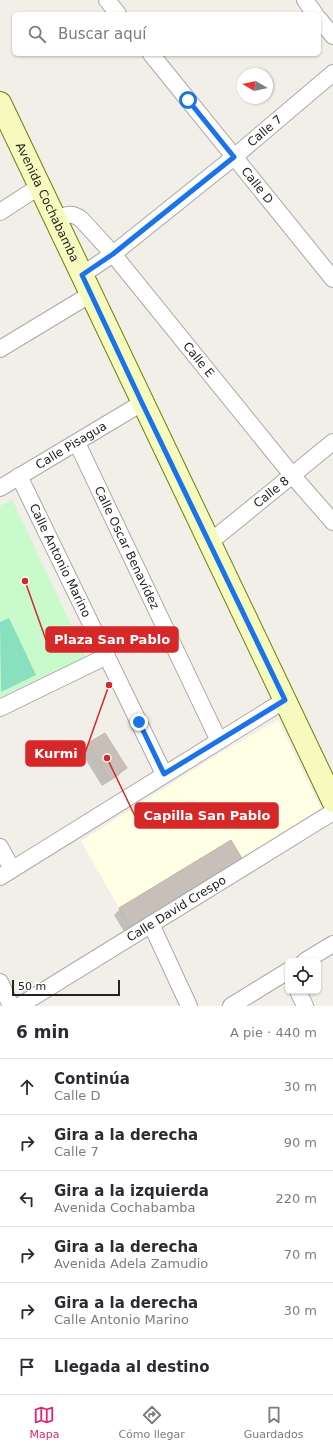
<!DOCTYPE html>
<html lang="es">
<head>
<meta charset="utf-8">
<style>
  body { margin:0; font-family:"DejaVu Sans",sans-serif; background:#f7f7f7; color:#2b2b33 }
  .controls { position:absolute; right:12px; bottom:12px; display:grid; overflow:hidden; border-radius:6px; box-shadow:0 1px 3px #0004 }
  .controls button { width:36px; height:36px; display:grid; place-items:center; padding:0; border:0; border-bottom:1px solid #e1e1e2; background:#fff; color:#2b2b33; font:20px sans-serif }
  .compass { position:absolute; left:237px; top:68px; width:36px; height:36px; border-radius:50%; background:#fff; box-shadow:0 1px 3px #0004; rotate:279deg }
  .scale { position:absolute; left:12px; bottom:10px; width:108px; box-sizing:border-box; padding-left:4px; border:2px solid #222; border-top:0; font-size:11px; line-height:14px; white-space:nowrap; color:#222; -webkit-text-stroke:3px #fff; paint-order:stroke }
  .stop { position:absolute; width:12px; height:12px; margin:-9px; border:3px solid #1a73e8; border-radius:50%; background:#fff }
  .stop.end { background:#1a73e8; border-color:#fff; box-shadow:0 1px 4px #0008 }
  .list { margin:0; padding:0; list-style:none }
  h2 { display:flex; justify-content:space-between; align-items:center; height:52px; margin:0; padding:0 16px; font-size:17px }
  h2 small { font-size:13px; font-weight:400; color:#7c7c81 }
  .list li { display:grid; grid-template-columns:26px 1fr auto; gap:12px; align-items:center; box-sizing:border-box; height:56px; padding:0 16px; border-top:1px solid #e1e1e2 }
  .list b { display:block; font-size:15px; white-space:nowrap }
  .list p { margin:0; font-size:13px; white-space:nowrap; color:#7c7c81 }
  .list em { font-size:13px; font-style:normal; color:#7c7c81 }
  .icon { flex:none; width:22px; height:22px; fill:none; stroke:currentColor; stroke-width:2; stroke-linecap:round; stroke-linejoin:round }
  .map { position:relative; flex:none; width:333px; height:1006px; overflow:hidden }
  .search { position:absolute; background:#fff; box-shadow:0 1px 3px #0004; left:12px; right:12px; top:12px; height:44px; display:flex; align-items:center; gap:10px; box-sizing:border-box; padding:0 14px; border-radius:6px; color:#7c7c81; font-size:15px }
  .sheet { height:388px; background:#fff }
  nav { display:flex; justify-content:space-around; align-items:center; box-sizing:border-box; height:56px; border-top:1px solid #e1e1e2; background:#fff; font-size:11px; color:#7c7c81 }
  nav a { display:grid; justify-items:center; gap:2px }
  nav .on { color:#db2777 }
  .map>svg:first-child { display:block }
  .education { fill:#ffffe5 }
  .park { fill:#c8facc }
  .pitch { fill:#88e0be }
  .shadow { fill:#0003 }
  .building { fill:#c7bfb8; stroke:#c4b6ab }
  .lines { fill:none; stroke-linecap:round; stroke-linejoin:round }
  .street-casing { stroke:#a9a9a9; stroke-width:18 }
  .secondary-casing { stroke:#707d05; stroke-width:24 }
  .street { stroke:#fff; stroke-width:16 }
  .secondary { stroke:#f7fabf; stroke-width:22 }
  .route { stroke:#1a73e8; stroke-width:5 }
  .labels { text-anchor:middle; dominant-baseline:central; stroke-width:4; stroke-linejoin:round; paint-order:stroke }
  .street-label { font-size:12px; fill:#222; stroke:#fff }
  .leader { fill:none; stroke:#d62828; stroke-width:1.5 }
  .callout-dot { fill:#d62828; stroke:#fff; stroke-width:1.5 }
  .callout { fill:#d62828; stroke:#d62828; stroke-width:1.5 }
  .callout-label { font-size:13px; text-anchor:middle; font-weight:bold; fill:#fff }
</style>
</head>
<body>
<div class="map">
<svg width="333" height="1006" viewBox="0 0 333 1006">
  <rect width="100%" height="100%" fill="#f2efe9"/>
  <path class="education" d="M 278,720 L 323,813 L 243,860 L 119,908 L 81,841 L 217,755 Z"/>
  <path class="park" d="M 12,499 L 86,657 L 0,697 L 0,506 Z"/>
  <path class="pitch" d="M 9,618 L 36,675 L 1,692 L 0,622 Z"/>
  <path class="shadow" d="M 89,744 L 126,768 L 118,776 L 102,786 L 81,752 Z
    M 231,842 L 125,933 L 114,915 L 120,909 Z"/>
  <path class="building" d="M 105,733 L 127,768 L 110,779 L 88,743 Z
    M 231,840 L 243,860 L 131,928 L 119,908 Z"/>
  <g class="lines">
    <defs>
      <g id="street">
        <path d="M 107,0 L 118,14"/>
        <path d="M 305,0 L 315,14"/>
        <path d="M 319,19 L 333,36"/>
        <path id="s1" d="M 151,54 L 333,279"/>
        <path d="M 0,212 L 40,186"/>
        <path id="s2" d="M 56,219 C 67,215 71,212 81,219 L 113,254 L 292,475 L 333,522"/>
        <path id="s3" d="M 82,275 L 113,254 L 234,157 L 333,73"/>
        <path d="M 0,349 L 91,294"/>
        <path id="s4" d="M 77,443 L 219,741"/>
        <path id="s5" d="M 19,476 L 164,774"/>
        <path id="s6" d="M 0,488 L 142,403"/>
        <path id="s7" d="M 210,542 L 333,442"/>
        <path d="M 0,708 L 107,656"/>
        <path d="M 0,847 L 12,869"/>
        <path d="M 0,877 L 285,700"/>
        <path d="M 151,924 L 189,1006"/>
        <path d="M 305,961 L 333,944"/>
        <path d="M 0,982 L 11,1006"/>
        <path d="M 298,991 L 305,1006"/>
        <path id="s8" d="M 19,1006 L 333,812"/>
        <path d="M 231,1006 L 288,971"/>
      </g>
      <g id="secondary">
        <path id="s9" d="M 0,103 L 333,801"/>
      </g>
    </defs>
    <use href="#street" class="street-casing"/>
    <use href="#secondary" class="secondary-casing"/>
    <use href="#street" class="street"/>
    <use href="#secondary" class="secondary"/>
  </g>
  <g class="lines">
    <path class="route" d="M 139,722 L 164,774 L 285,700 L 142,403 L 82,275 L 113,254 L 234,157 L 188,100"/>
  </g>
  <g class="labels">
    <g class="street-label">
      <text stroke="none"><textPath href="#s3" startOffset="233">Calle 7</textPath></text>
      <text stroke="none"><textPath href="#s1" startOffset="169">Calle D</textPath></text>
      <text stroke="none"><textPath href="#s9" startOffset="110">Avenida Cochabamba</textPath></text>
      <text stroke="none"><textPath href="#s2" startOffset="210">Calle E</textPath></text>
      <text stroke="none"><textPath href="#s6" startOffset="83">Calle Pisagua</textPath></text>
      <text stroke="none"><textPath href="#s7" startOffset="79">Calle 8</textPath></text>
      <text stroke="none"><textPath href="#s4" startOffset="116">Calle Oscar Benavídez</textPath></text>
      <text stroke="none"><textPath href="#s5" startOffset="94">Calle Antonio Marino</textPath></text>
      <text stroke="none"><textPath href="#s8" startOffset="185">Calle David Crespo</textPath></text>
    </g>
  </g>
  <path class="leader" d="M25 581L46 640M109 685L85 753M107 758L135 816"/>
  <g class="callout-dot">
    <circle cx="25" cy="581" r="4"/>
    <circle cx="109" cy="685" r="4"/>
    <circle cx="107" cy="758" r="4"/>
  </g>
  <g class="callout">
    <rect x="46" y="627" width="132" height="25" rx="4"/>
    <rect x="26" y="741" width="59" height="25" rx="4"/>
    <rect x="135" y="803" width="143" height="25" rx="4"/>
  </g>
  <g class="callout-label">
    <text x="112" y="644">Plaza San Pablo</text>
    <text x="56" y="758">Kurmi</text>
    <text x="207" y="820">Capilla San Pablo</text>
  </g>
</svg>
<div class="controls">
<button><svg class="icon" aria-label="locate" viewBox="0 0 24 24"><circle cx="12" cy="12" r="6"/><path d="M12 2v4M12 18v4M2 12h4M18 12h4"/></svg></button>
</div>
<svg class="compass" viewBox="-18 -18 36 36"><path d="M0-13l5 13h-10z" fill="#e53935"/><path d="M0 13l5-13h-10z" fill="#7c7c81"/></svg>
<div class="scale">50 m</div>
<div class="stop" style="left:188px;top:100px"></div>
<div class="stop end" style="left:139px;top:722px"></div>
<div class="search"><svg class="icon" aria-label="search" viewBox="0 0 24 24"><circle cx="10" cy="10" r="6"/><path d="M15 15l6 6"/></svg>Buscar aquí</div>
</div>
<section class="sheet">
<h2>6 min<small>A pie · 440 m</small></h2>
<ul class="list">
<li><svg class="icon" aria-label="ahead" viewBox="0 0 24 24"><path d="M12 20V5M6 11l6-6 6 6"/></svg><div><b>Continúa</b><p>Calle D</p></div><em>30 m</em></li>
<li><svg class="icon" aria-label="right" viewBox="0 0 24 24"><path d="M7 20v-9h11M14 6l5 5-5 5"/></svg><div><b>Gira a la derecha</b><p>Calle 7</p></div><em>90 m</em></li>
<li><svg class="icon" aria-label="left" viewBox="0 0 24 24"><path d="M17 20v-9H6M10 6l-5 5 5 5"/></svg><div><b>Gira a la izquierda</b><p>Avenida Cochabamba</p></div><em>220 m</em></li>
<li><svg class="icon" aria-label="right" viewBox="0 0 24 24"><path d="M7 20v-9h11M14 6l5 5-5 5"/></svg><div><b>Gira a la derecha</b><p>Avenida Adela Zamudio</p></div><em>70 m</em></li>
<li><svg class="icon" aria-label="right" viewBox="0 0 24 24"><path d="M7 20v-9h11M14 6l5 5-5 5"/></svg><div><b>Gira a la derecha</b><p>Calle Antonio Marino</p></div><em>30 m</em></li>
<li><svg class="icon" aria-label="arrive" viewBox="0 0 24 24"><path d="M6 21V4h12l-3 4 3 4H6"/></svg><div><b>Llegada al destino</b></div></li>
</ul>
</section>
<nav>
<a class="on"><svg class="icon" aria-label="map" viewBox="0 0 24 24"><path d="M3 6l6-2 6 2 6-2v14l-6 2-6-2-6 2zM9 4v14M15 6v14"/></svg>Mapa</a>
<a><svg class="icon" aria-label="directions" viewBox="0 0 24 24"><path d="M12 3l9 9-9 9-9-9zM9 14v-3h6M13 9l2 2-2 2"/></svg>Cómo llegar</a>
<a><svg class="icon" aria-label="saved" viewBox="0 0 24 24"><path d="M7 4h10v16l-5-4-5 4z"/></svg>Guardados</a>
</nav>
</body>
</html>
